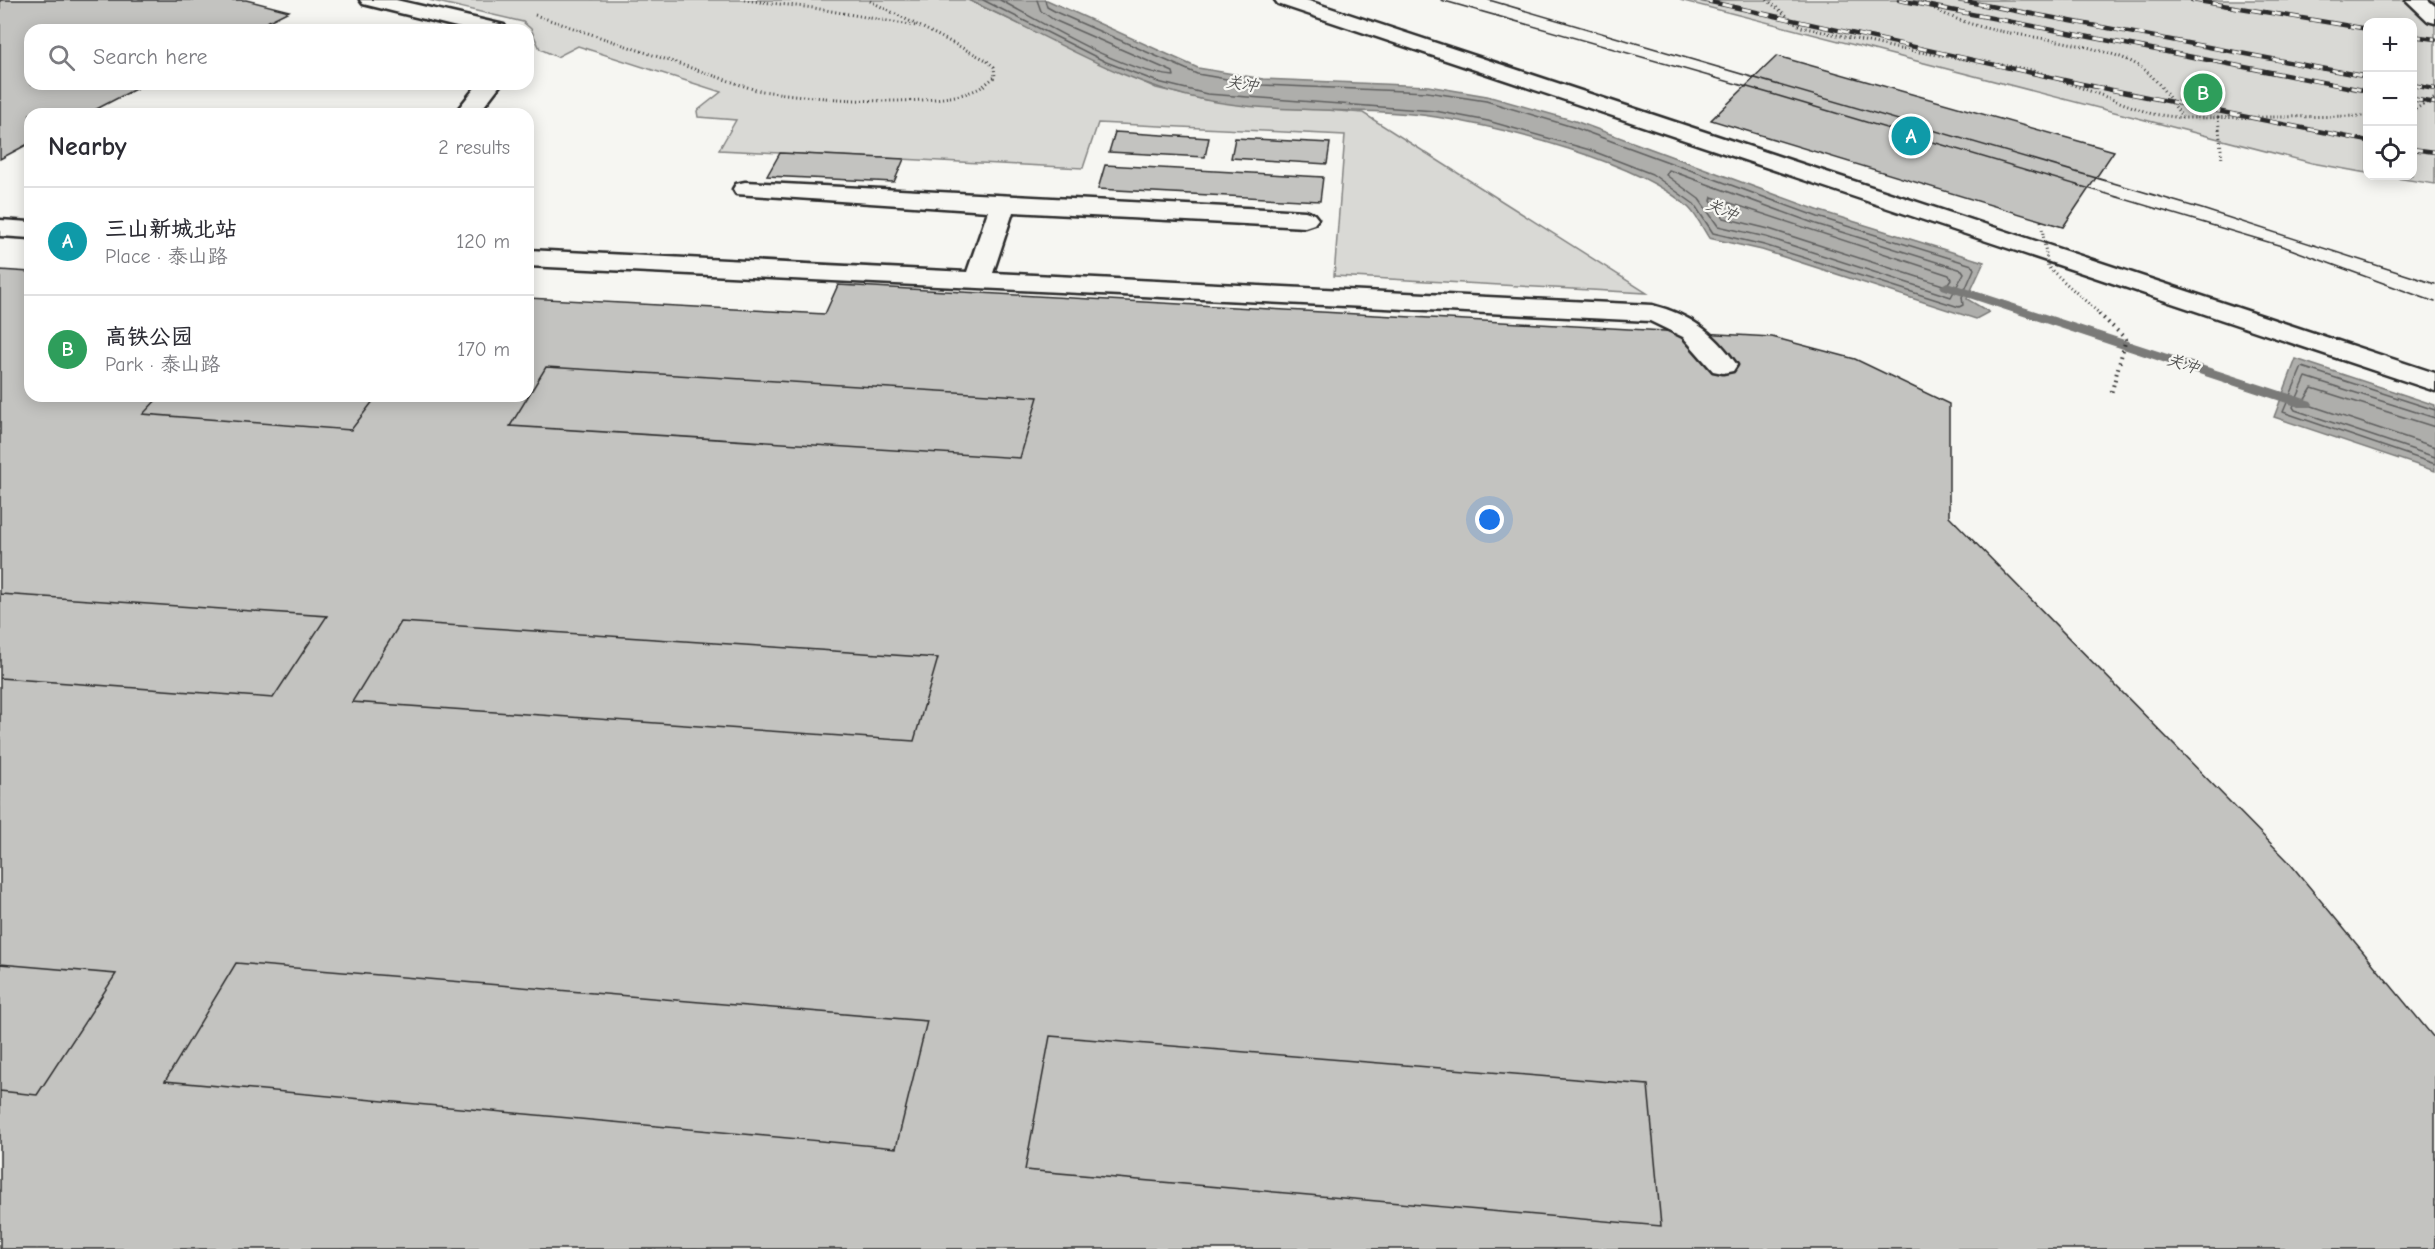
<!DOCTYPE html>
<html lang="en">
<head>
<meta charset="utf-8">
<style>
  body { margin:0; font-family:"Comic Neue","LXGW WenKai TC",sans-serif; background:#f2f2f3; color:#2b2b33 }
  .controls { position:absolute; right:18px; top:18px; display:grid; overflow:hidden; border-radius:12px; box-shadow:0 3px 15px #0003 }
  .controls button { width:54px; height:54px; display:grid; place-items:center; padding:0; border:0; border-bottom:2px solid #e1e1e2; background:#fff; color:#2b2b33; font:30px sans-serif }
  .you { position:absolute; left:1490px; top:520px; width:21px; height:21px; margin:-15px; border:4px solid #fff; border-radius:50%; background:#1a73e8; box-shadow:0 0 0 9px #1a73e833 }
  .badge { display:grid; place-items:center; width:39px; height:39px; border-radius:50%; background:#c8321e; color:#fff; font-size:20px; font-weight:700 }
  .pin { position:absolute; translate:-50% -50%; border:3px solid #fff; box-shadow:0 2px 6px #0006 }
  .list { margin:0; padding:0; list-style:none }
  h2 { display:flex; justify-content:space-between; align-items:center; height:78px; margin:0; padding:0 24px; font-size:26px }
  h2 small { font-size:20px; font-weight:400; color:#7c7c81 }
  .list li { display:grid; grid-template-columns:39px 1fr auto; gap:18px; align-items:center; box-sizing:border-box; height:108px; padding:0 24px; border-top:2px solid #e1e1e2 }
  .list b { display:block; font-size:22px; white-space:nowrap }
  .list p { margin:0; font-size:20px; white-space:nowrap; color:#7c7c81 }
  .list em { font-size:20px; font-style:normal; color:#7c7c81 }
  .icon { flex:none; width:33px; height:33px; fill:none; stroke:currentColor; stroke-width:2; stroke-linecap:round; stroke-linejoin:round }
  .map { position:relative; flex:none; width:2435px; height:1249px; overflow:hidden }
  .search { position:absolute; background:#fff; box-shadow:0 3px 15px #0003; left:24px; top:24px; width:510px; height:66px; display:flex; align-items:center; gap:15px; box-sizing:border-box; padding:0 21px; border-radius:18px; color:#7c7c81; font-size:22px }
  .panel { position:absolute; background:#fff; box-shadow:0 3px 15px #0003; left:24px; top:108px; width:510px; height:294px; border-radius:18px }
  .map>svg:first-child { display:block }
  .green { fill:#d9d9d5; stroke:#828280; stroke-width:1.5 }
  .water { fill:#aeaeab; stroke:#7a7a78; stroke-width:1.5 }
  .lines { fill:none; stroke-linecap:round; stroke-linejoin:round }
  .shore { stroke:#5f5f5e; stroke-width:1.5 }
  .stream { fill:#7a7a78; fill-rule:evenodd }
  .building { fill:#c3c3c0; stroke:#2b2b2b; stroke-width:1.5 }
  .minor-casing { stroke:#2b2b2b; stroke-width:5 }
  .major-casing { stroke:#2b2b2b; stroke-width:5 }
  .path { stroke:#2b2b2b; stroke-width:3; stroke-dasharray:1 3; stroke-linecap:butt }
  .minor { fill:#f6f6f2; fill-rule:evenodd }
  .major { fill:#f6f6f2; fill-rule:evenodd }
  .tram { stroke:#2b2b2b; stroke-width:1.5 }
  .rail-casing { stroke:#2b2b2b; stroke-width:4.5 }
  .rail { stroke:#f6f6f2; stroke-width:3; stroke-dasharray:10; stroke-linecap:butt }
  .path-bridge-far1 { stroke:#2b2b2b; stroke-width:3; stroke-dasharray:1 3; stroke-linecap:butt }
  .path-bridge { stroke:#2b2b2b; stroke-width:4; stroke-dasharray:1.5 4.5; stroke-linecap:butt }
  .labels { text-anchor:middle; dominant-baseline:central; stroke-width:4.5; stroke-linejoin:round; paint-order:stroke }
  .far-water-label { font-size:16px; font-style:italic; fill:#525251; stroke:#f6f6f2 }
</style>
</head>
<body>
<div class="map">
<svg width="2435" height="1249" viewBox="0 0 2435 1249">
  <rect width="100%" height="100%" fill="#f6f6f2"/>
  <filter id="ink" filterUnits="userSpaceOnUse"><feTurbulence type="fractalNoise" baseFrequency=".0167" numOctaves="2"/><feDisplacementMap in="SourceGraphic" scale="12" xChannelSelector="R" yChannelSelector="G"/><feConvolveMatrix kernelMatrix="1 2 1 2 8 2 1 2 1" color-interpolation-filters="sRGB"/></filter>
  <g filter="url(#ink)">
    <path class="green" d="M 429,0 L 968,0 L 1156,88 L 1206,100 L 1363,113 L 1647,293 L 1334,276 L 1345,135 L 1098,123 L 1083,168 L 719,150 L 736,120 L 698,117 L 697,111 L 721,92 L 578,46 L 557,57 L 540,49 L 531,29 L 523,22 Z
      M 1680,0 L 2435,0 L 2435,184 L 2383,176 L 2412,176 L 2412,22 L 2368,22 L 2367,173 L 2312,163 Z"/>
    <path class="water" d="M 968,0 L 1047,0 L 1198,68 L 1263,79 L 1428,86 L 1487,96 L 1575,121 L 1820,211 L 1984,262 L 1967,299 L 1989,312 L 1976,319 L 1762,250 L 1709,238 C 1703,229 1697,216 1689,208 C 1641,162 1501,127 1436,117 C 1360,106 1281,115 1205,100 C 1119,83 1048,35 968,0 Z
      M 2296,359 L 2435,405 L 2435,471 L 2274,417 Z"/>
    <g class="lines">
      <path class="shore" d="M 983,0 L 1106,62 L 1158,82 L 1207,94 L 1435,111 L 1488,121 L 1590,150 L 1652,174 L 1694,204 L 1713,233 L 1764,245 L 1959,307 L 1963,305 L 1962,297 L 1974,269 L 1972,265 L 1818,217 L 1573,127 L 1486,101 L 1427,92 L 1262,85 L 1197,74 L 1058,13 L 1047,7 L 1045,0
        M 1000,0 C 1047,25 1122,72 1174,76 L 1173,72 L 1054,20 L 1041,11 L 1037,0
        M 1669,170 L 1816,224 L 1962,270 L 1964,273 L 1951,297 L 1766,237 L 1718,226 L 1699,199 L 1666,175 Z
        M 1712,197 L 1949,275 L 1951,279 L 1946,286 L 1769,229 L 1724,218 L 1711,201 Z
        M 2435,410 L 2302,367 L 2283,412 L 2435,464
        M 2435,418 L 2306,377 L 2293,407 L 2295,410 L 2435,457
        M 2435,427 L 2312,388 L 2304,401 L 2306,404 L 2435,447"/>
      <path class="stream" d="M 1947,282 L 2311,401 L 2313,404 L 2311,407 L 2299,407 L 1942,289 L 1940,286 Z"/>
    </g>
    <path class="building" d="M 0,0 L 246,0 L 289,11 L 251,30 L 30,30 L 30,84 L 145,84 L 87,114 L 30,114 L 30,143 L 0,159 Z
      M 1777,56 L 2114,151 L 2063,227 L 1711,120 Z
      M 1115,132 L 1209,138 L 1205,157 L 1109,152 Z
      M 1235,138 L 1330,143 L 1327,164 L 1231,158 Z
      M 780,153 L 904,159 L 894,182 L 767,176 Z
      M 1105,165 L 1323,177 L 1320,201 L 1098,189 Z
      M 0,270 L 30,272 L 30,396 L 528,396 L 528,298 L 825,314 L 838,285 L 1772,337 L 1855,359 L 1949,404 L 1949,516 L 2288,861 L 2435,1039 L 2435,1249 L 0,1249 Z
      M 546,367 L 1038,397 L 1020,458 L 510,426 Z
      M 160,396 L 377,396 L 351,430 L 143,414 Z
      M 0,594 L 327,616 L 273,698 L 0,678 Z
      M 401,622 L 938,658 L 914,741 L 352,702 Z
      M 236,963 L 927,1021 L 896,1148 L 165,1081 Z
      M 0,964 L 116,974 L 37,1095 L 0,1091 Z
      M 1050,1036 L 1648,1085 L 1661,1226 L 1025,1170 Z"/>
    <g class="lines">
      <defs>
        <path id="minor" d="M 360,0 L 396,0 L 504,25 L 507,30 L 469,30 L 363,4 Z
          M 1275,0 L 1306,0 L 2435,373 L 2435,391 L 1278,4 Z
          M 478,84 L 501,84 L 478,114 L 454,114 Z
          M 745,182 L 1305,211 L 1314,214 L 1318,219 L 1314,224 L 1305,227 L 1013,212 L 993,273 L 1652,305 C 1691,315 1714,332 1737,365 L 1733,371 L 1723,373 L 1713,371 L 1683,337 L 1650,321 L 528,266 L 528,250 L 967,272 L 988,211 L 736,194 L 733,189 L 736,184 Z
          M 0,220 L 30,222 L 30,238 L 0,236 Z"/>
        <path id="major" d="M 2406,0 L 2428,0 L 2435,6 L 2435,23 L 2428,21 Z"/>
      </defs>
      <use href="#minor" class="minor-casing"/>
      <use href="#major" class="major-casing"/>
      <path class="path" d="M 744,0 L 814,8 L 916,26
        M 1767,0 L 1801,27 L 1900,49 L 2033,70 L 2152,114 L 2183,118 L 2368,116
        M 1921,0 C 1970,35 2031,33 2087,47 C 2104,52 2123,56 2139,66 C 2158,78 2170,100 2183,118
        M 535,15 L 756,90 C 807,98 935,111 980,88 C 985,85 990,80 995,77 L 994,67 L 986,60 L 868,0
        M 2412,111 L 2435,98
        M 2218,117 L 2222,160"/>
      <use href="#minor" class="minor"/>
      <use href="#major" class="major"/>
      <path class="tram" d="M 1441,0 L 1772,94 L 2285,247 L 2435,302
        M 1489,0 L 2202,209 L 2435,284"/>
      <defs>
        <path id="rail" d="M 1702,0 L 2082,84 L 2368,141
          M 1899,0 L 2368,91
          M 1958,0 L 2368,77
          M 2192,0 L 2368,29
          M 2412,36 L 2435,39
          M 2412,85 L 2435,89
          M 2412,99 L 2435,103
          M 2412,149 L 2435,152"/>
      </defs>
      <use href="#rail" class="rail-casing"/>
      <use href="#rail" class="rail"/>
      <path class="path-bridge-far1" d="M 2041,221 L 2048,267 L 2101,315"/>
      <path class="path-bridge" d="M 2099,314 L 2126,339 L 2111,394"/>
    </g>
  </g>
  <g class="labels">
    <g class="far-water-label">
      <text transform="translate(1242 84) rotate(9)">关冲</text>
      <text transform="translate(1722 210) rotate(24)">关冲</text>
      <text transform="translate(2183 364) rotate(18)">关冲</text>
    </g>
  </g>
</svg>
<div class="controls">
<button>+</button>
<button>−</button>
<button><svg class="icon" aria-label="locate" viewBox="0 0 24 24"><circle cx="12" cy="12" r="6"/><path d="M12 2v4M12 18v4M2 12h4M18 12h4"/></svg></button>
</div>
<div class="you"></div>
<div class="pin badge" style="left:1911px;top:136px;background:#0f9aa8">A</div>
<div class="pin badge" style="left:2203px;top:93px;background:#2e9e5b">B</div>
<div class="search"><svg class="icon" aria-label="search" viewBox="0 0 24 24"><circle cx="10" cy="10" r="6"/><path d="M15 15l6 6"/></svg>Search here</div>
<section class="panel">
<h2>Nearby<small>2 results</small></h2>
<ul class="list">
<li><span class="badge" style="background:#0f9aa8">A</span><div><b>三山新城北站</b><p>Place · 泰山路</p></div><em>120 m</em></li>
<li><span class="badge" style="background:#2e9e5b">B</span><div><b>高铁公园</b><p>Park · 泰山路</p></div><em>170 m</em></li>
</ul>
</section>
</div>
</body>
</html>
